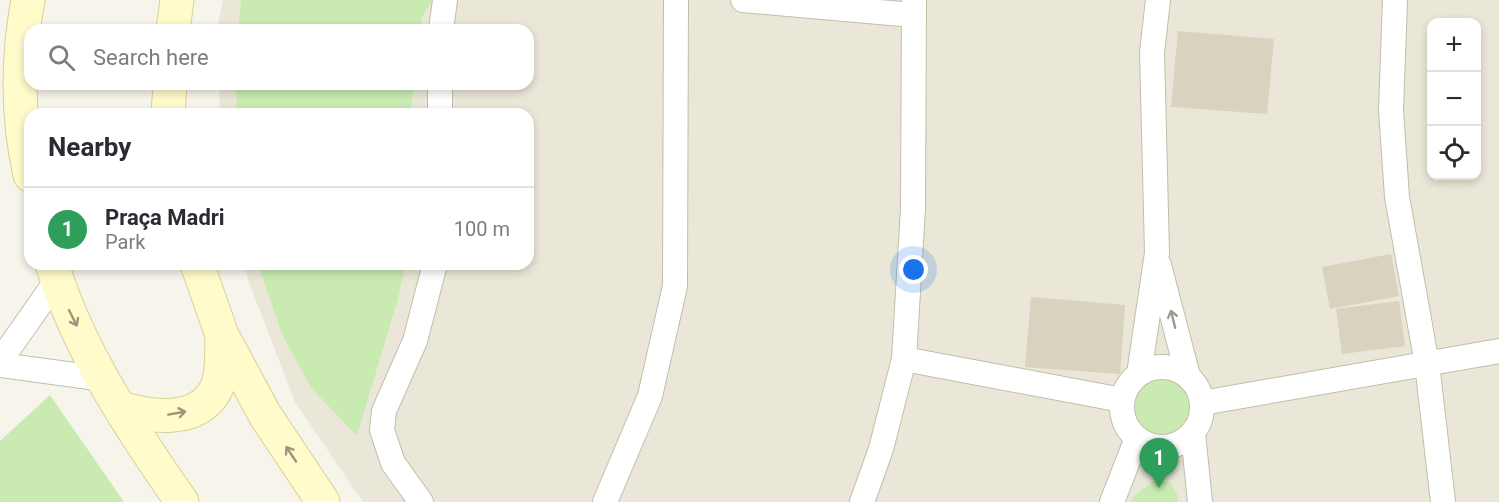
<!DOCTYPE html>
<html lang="en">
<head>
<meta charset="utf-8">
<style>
  body { margin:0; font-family:Roboto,sans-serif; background:#f7f7f7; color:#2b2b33 }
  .controls { position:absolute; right:18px; top:18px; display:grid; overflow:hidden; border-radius:12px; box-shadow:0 3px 9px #0003 }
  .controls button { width:54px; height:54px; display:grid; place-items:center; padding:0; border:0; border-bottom:2px solid #e1e1e2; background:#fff; color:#2b2b33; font:30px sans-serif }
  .you { position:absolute; left:914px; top:270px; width:21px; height:21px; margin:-15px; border:4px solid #fff; border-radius:50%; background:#1a73e8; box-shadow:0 0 0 9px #1a73e833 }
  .badge { display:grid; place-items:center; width:39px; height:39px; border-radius:50%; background:#ea580c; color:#fff; font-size:20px; font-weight:700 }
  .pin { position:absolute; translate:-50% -50px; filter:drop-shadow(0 2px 3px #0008) }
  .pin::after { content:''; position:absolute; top:32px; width:21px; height:18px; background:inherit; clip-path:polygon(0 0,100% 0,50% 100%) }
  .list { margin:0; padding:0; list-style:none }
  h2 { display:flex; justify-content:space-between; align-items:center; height:78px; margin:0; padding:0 24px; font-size:26px }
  h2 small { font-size:20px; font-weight:400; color:#7c7c81 }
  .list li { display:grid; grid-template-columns:39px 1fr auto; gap:18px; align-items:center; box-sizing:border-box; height:84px; padding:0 24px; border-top:2px solid #e1e1e2 }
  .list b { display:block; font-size:22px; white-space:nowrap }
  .list p { margin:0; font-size:20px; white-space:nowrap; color:#7c7c81 }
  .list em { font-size:20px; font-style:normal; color:#7c7c81 }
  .icon { flex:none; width:33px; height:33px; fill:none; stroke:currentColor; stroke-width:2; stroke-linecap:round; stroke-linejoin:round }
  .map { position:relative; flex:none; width:1499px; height:502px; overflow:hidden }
  .search { position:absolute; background:#fff; box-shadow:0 3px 9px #0003; left:24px; top:24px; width:510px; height:66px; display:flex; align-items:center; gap:15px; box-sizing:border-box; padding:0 21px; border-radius:18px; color:#7c7c81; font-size:22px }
  .panel { position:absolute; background:#fff; box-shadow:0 3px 9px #0003; left:24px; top:108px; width:510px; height:162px; border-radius:18px }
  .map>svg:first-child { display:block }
  .residential { fill:#eae7d8; fill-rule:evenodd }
  .green { fill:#c9ebb2 }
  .building { fill:#d8d2bf }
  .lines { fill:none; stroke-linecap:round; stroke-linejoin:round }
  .street-casing { stroke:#c2beac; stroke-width:26 }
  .secondary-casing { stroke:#d8d199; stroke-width:35 }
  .street { stroke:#fff; stroke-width:24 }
  .secondary { stroke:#fffbcb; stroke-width:33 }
  .oneway { stroke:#9c977a }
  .oneway2 { stroke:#9c9992 }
</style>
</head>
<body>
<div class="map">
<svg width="1499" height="502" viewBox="0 0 1499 502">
  <rect width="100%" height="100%" fill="#f6f4eb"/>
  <path class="residential" d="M 223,0 L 1499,0 L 1499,502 L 363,502 L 295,402 L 248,280 L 245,264 L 528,264 L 528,114 L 220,114 L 219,84 L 528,84 L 528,30 L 217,30 ZM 1432,22 L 1476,22 L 1476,176 L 1432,176 Z"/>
  <path class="green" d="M 241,0 L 433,0 L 422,17 L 421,30 L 238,30 Z
    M 236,84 L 414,84 L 410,114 L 237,114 Z
    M 258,264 L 405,264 L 399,295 L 357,436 L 311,388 L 282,334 Z
    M1128 408a34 34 0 1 1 68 0a34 34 0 1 1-68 0Z
    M 50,395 L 124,502 L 0,502 L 0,441 Z
    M 1153,481 L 1169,481 L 1177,494 L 1178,502 L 1131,502 L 1134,496 Z"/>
  <path class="building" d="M 1178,31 L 1274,39 L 1267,114 L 1171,107 Z
    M 1391,254 L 1399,296 L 1330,309 L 1322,267 Z
    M 1031,297 L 1125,305 L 1120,374 L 1025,367 Z
    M 1399,301 L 1405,346 L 1342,354 L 1336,309 Z"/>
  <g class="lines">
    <defs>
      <path id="street" d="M 743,0 L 913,15
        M 1395,0 L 1391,110 L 1397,197 L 1427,364 L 1443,502
        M 441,30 L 445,0
        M 440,114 L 440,84
        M 1159,265 L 1188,376
        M 904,359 L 1122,400
        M 0,361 L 57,280
        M 0,365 L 104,379
        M1122 407a40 40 0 1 1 80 0a40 40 0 1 1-80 0Z
        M 1139,374 L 1157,253 L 1152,52 L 1158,0
        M 1202,403 L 1499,351
        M 1193,433 L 1200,502
        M 421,502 L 393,463 L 382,430 L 384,411 L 415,341 L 435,264
        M 605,502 L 650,396 L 675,286 L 676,0
        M 862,502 L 881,449 L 904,359 L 913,208 L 914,0
        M 1112,502 L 1137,438"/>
      <path id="secondary" d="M 28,0 C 17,59 17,117 30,175
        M 173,30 L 177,0
        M 168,114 L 170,84
        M 52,264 C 78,350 131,429 182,502
        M 197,264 L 222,335 L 265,415 L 323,502
        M 120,408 C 150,417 196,424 215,391 C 224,376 221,352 222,335"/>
    </defs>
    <use href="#street" class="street-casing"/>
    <use href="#secondary" class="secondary-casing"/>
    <use href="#street" class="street"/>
    <use href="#secondary" class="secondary"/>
  </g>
  <defs><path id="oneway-shaft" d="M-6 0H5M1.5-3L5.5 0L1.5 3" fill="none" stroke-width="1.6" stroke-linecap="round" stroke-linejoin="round" transform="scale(1.5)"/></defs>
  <g class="oneway">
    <use href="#oneway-shaft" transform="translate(73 318) rotate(63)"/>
    <use href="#oneway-shaft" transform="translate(177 413) rotate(-10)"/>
    <use href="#oneway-shaft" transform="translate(291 454) rotate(-124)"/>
  </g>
  <use class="oneway2" href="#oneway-shaft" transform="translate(1173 319) rotate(-104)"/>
</svg>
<div class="controls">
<button>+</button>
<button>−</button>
<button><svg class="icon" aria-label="locate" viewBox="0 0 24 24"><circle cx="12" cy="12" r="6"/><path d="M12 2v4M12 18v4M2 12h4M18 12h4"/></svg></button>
</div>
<div class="you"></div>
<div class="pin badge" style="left:1159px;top:488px;background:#2e9e5b">1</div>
<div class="search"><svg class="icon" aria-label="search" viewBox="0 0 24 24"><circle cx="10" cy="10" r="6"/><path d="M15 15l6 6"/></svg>Search here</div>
<section class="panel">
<h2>Nearby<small></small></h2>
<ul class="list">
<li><span class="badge" style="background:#2e9e5b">1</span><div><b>Praça Madri</b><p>Park</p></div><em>100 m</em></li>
</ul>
</section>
</div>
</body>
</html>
